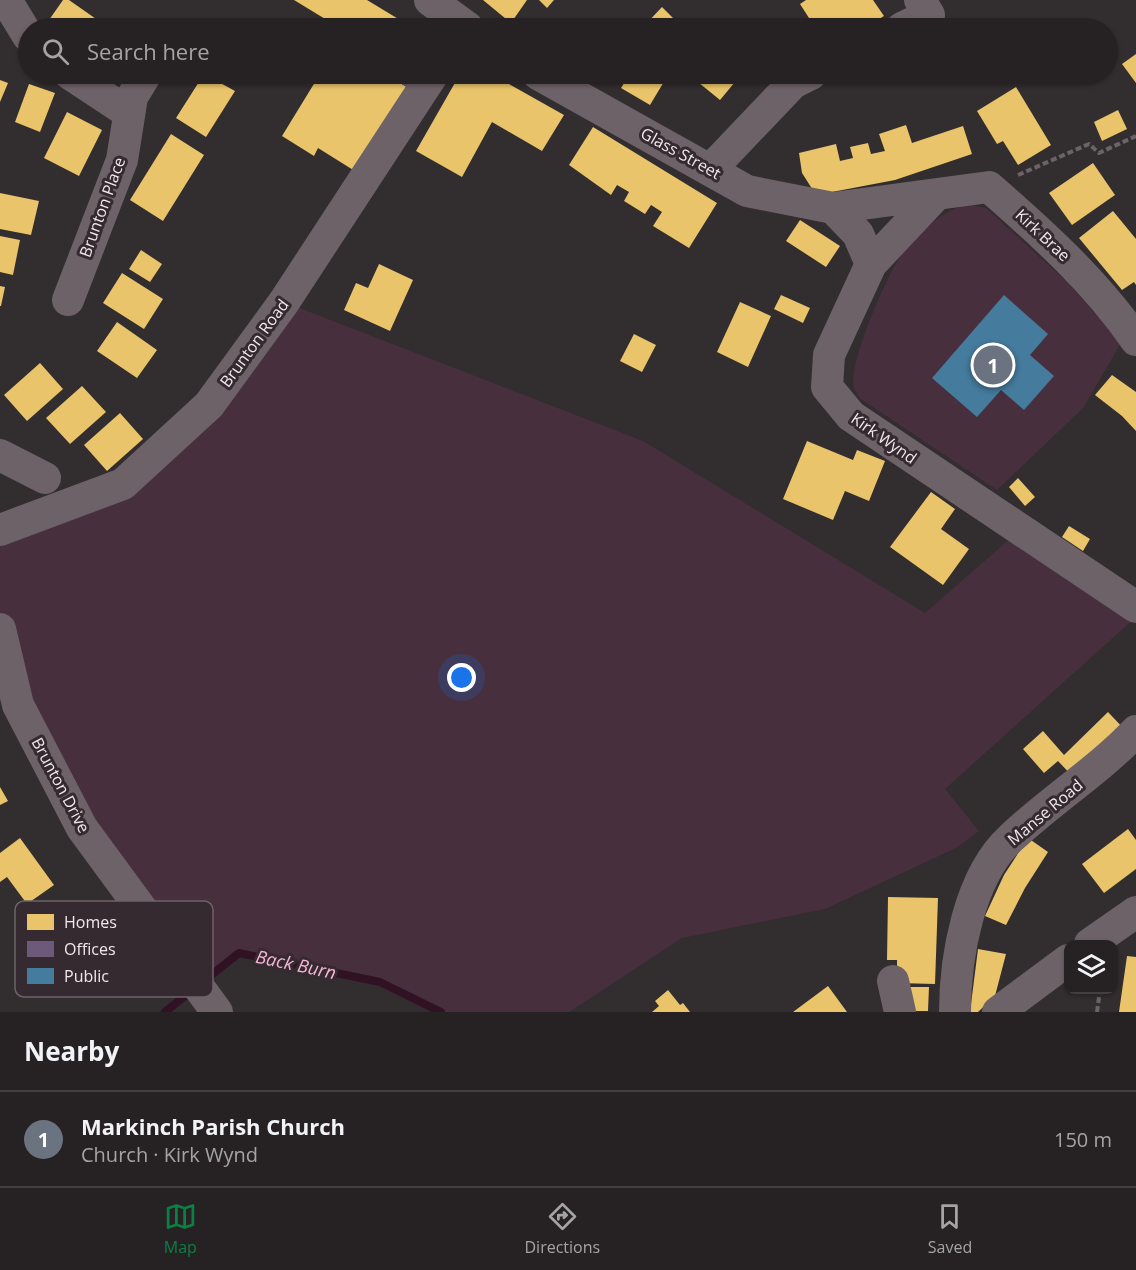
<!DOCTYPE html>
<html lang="en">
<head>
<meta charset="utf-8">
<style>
  body { margin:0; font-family:"Open Sans",sans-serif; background:#322f30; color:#f1f3f6 }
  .controls { position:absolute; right:18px; bottom:18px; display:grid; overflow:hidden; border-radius:12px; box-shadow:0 2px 4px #0004 }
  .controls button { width:54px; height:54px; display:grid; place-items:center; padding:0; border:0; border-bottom:2px solid #423f41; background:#262223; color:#f1f3f6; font:30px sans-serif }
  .you { position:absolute; left:462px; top:678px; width:21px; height:21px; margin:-15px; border:4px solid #fff; border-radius:50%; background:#1a73e8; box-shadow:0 0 0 9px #1a73e833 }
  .badge { display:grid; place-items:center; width:39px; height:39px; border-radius:50%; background:#0b8043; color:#fff; font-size:20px; font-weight:700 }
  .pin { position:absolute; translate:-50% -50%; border:3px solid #fff; box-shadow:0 2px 6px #0006 }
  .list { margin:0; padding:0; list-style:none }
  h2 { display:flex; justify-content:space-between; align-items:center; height:78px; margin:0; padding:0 24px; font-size:26px }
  h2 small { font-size:20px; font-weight:400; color:#a4a4a6 }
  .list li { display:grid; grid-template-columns:39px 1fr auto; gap:18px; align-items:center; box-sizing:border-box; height:96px; padding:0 24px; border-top:2px solid #423f41 }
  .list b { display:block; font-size:22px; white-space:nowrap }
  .list p { margin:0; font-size:20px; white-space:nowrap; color:#a4a4a6 }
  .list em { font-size:20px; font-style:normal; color:#a4a4a6 }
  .icon { flex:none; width:33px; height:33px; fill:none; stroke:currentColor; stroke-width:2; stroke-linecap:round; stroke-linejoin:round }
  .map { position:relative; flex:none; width:1136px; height:1012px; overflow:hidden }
  .search { position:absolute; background:#262223; box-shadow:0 2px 4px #0004; left:18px; right:18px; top:18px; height:66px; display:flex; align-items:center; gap:15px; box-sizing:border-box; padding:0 21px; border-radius:33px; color:#a4a4a6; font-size:22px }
  .sheet { height:174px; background:#262223 }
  nav { display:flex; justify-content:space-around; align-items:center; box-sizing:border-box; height:84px; border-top:2px solid #423f41; background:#262223; font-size:16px; color:#a4a4a6 }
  nav a { display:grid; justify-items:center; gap:3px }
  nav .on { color:#0b8043 }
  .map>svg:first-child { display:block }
  .green { fill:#482f3d }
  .homes { fill:#e9c46a }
  .offices { fill:#6d597a }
  .public { fill:#457b9d }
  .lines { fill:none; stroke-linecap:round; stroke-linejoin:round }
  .stream { stroke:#311225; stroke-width:8 }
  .path { stroke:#6b6367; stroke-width:4; stroke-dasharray:6 3; stroke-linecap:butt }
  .minor { stroke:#6d6267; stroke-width:32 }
  .labels { text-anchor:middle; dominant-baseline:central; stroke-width:6; stroke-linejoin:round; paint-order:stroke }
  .street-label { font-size:16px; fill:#efe8ec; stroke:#352a2f }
  .water-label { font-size:18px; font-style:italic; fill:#f8b3d8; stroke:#352a2f }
  .key { fill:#352a2f; stroke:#6d6368; stroke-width:1.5 }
  .key-label { font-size:16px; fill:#efe8ec }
</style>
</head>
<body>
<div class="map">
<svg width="1136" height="1012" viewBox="0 0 1136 1012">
  <rect width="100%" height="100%" fill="#322d2f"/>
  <path class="green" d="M 967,204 L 986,208 L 1068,283 L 1121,343 L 1083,408 L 997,490 L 861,399 C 859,396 855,391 854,388 C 848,363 887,275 902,254 C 918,232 941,212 967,204 Z
    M 284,302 L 643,441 L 925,613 L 1020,530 L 1136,617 L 945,789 L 979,831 L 956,848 L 825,909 L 682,938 L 569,1012 L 441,1012 L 380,982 L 239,953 L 198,985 L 82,828 L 0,629 L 0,530 L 123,484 Z"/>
  <path class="homes" d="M 63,0 L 69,0 L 99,21 L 94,28 L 61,28 L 49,20 Z
    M 294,0 L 367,0 L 405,23 L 402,28 L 340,28 Z
    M 483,0 L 527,0 L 511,23 Z
    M 539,0 L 554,0 L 547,8 Z
    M 806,0 L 873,0 L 884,16 L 864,28 L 792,28 L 809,18 L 800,4 Z
    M 662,7 L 681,26 L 678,28 L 647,28 L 644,26 Z
    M 1136,54 L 1136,83 L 1122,64 Z
    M 204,74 L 235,91 L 206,137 L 176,118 Z
    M 320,74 L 385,74 L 410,89 L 358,173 L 318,148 L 314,156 L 282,136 Z
    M 460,74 L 491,74 L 564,115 L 542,151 L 492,122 L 462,177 L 416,151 Z
    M 630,74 L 665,74 L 668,75 L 650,105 L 621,88 Z
    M 688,74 L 737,74 L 740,76 L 720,100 Z
    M 0,80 L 8,83 L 0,102 Z
    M 29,84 L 55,93 L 40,132 L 15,122 Z
    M 1016,87 L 1051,145 L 1018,165 L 1003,141 L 997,144 L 977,111 Z
    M 1118,110 L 1127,129 L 1102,141 L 1094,122 Z
    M 67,112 L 102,130 L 79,176 L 44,158 Z
    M 906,125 L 912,143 L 963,126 L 972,154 L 895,180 L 816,195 L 802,173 L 799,153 L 836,144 L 840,161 L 853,158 L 850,147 L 868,143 L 871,154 L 885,151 L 879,134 Z
    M 593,127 L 717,203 L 689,248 L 653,226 L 662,212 L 651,205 L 645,214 L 624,201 L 629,192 L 617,185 L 611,195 L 569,165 Z
    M 171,134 L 204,155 L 163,221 L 130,200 Z
    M 1093,163 L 1115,195 L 1072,225 L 1049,193 Z
    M 0,193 L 39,201 L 31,235 L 0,229 Z
    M 1113,211 L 1136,239 L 1136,285 L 1134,282 L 1122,290 L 1079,238 Z
    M 800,220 L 840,246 L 826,267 L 786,241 Z
    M 0,236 L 20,240 L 13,275 L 0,272 Z
    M 141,250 L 162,264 L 150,282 L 129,269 Z
    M 379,264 L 413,280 L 390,331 L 344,310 L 356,283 L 368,288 Z
    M 122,273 L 163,299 L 144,329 L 103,303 Z
    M 0,286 L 5,287 L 1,306 L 0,306 Z
    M 781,295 L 810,308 L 803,323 L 774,309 Z
    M 740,302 L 771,316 L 748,367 L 717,352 Z
    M 117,322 L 157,350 L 137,378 L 97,351 Z
    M 634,334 L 656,345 L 642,372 L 620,361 Z
    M 40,363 L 63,389 L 27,421 L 4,395 Z
    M 1112,375 L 1136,392 L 1136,431 L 1122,416 L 1095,395 Z
    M 82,386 L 106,412 L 70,444 L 46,418 Z
    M 120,413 L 143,439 L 107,471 L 84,445 Z
    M 807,441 L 853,460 L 857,450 L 885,461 L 869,501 L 845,491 L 833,520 L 783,499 Z
    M 1018,478 L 1035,497 L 1025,506 L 1009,487 Z
    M 931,492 L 955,509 L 941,529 L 969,549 L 943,585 L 890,547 Z
    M 1069,526 L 1090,539 L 1083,551 L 1062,537 Z
    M 1108,712 L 1126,731 L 1076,780 L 1058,761 L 1044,773 L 1023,749 L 1043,731 L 1064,755 Z
    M 0,787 L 8,801 L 0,805 Z
    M 1128,829 L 1136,840 L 1136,869 L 1104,893 L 1082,864 Z
    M 20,838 L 54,885 L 27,904 L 7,877 L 0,882 L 0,853 Z
    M 1028,838 L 1048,852 L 1025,888 L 1006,925 L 985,916 L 1004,875 Z
    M 888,897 L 938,898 L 935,984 L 897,983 L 897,960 L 887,960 Z
    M 978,949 L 1006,954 L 995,996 L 978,1012 L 970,1012 Z
    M 1127,956 L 1136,957 L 1136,1012 L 1119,1012 Z
    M 828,986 L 847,1012 L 793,1012 Z
    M 906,987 L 929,987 L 928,1011 L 906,1011 Z
    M 668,990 L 680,1005 L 683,1003 L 690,1012 L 652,1012 L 659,1006 L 655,1001 Z"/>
  <path class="offices" d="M 405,23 L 414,28 L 402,28 Z
    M 385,74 L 420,74 L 410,89 Z"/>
  <path class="public" d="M 1004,295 L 1048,334 L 1030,355 L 1054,376 L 1024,410 L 1001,390 L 977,417 L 932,378 Z"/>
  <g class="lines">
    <path class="stream" d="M 165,1012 L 239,953 L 380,982 L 441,1012"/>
    <path class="path" d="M 1018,175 L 1089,144 L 1099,153 L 1136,136
      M 1097,1012 L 1100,990"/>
    <path class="minor" d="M 430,0 L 468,28
      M 8,3 L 28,36
      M 902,28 L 929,15 L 920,0
      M 70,74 L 129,113
      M 538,74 L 747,191 L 833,208 L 989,187 C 1043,234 1095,281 1136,340
      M 711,169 L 793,83 L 811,74
      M 935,196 L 871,264 L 829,355 L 827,387 L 851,416 L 1136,607
      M 833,208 L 858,234 L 871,264
      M 68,300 L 122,160 L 132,97 L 146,74
      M 0,455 L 45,478
      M 0,530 L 123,484 L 209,405 L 284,302 L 433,74
      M 0,629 L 18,705 L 82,828 L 217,1012
      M 1090,944 L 1136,912
      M 893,981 L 900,1012
      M 955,1012 C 955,957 969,876 1011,838 C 1051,800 1098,771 1136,731
      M 998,1012 L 1068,960"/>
  </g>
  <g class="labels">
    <g class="street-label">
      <text transform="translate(681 153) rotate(29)">Glass Street</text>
      <text transform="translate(102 207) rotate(-70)">Brunton Place</text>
      <text transform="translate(1043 235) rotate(43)">Kirk Brae</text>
      <text transform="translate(254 343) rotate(-54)">Brunton Road</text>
      <text transform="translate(884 438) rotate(35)">Kirk Wynd</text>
      <text transform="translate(61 785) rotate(62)">Brunton Drive</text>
      <text transform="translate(1045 812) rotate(-40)">Manse Road</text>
    </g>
    <g class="water-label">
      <text transform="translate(296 964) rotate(12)">Back Burn</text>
    </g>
  </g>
  <rect x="15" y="901" width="198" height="96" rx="9" class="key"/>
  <rect x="27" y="914" width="27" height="16" fill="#e9c46a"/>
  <rect x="27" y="941" width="27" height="16" fill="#6d597a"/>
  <rect x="27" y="968" width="27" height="16" fill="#457b9d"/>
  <g class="key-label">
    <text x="64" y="928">Homes</text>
    <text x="64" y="955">Offices</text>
    <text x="64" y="982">Public</text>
  </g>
</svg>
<div class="controls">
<button><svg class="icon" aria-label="layers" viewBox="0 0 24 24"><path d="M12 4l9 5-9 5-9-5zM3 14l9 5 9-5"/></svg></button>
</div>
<div class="you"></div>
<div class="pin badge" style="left:993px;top:365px;background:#6b7280">1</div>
<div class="search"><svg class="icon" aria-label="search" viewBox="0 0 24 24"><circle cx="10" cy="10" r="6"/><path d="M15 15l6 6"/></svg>Search here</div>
</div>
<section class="sheet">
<h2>Nearby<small></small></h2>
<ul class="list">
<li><span class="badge" style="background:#6b7280">1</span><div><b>Markinch Parish Church</b><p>Church · Kirk Wynd</p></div><em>150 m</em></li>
</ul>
</section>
<nav>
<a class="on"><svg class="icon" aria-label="map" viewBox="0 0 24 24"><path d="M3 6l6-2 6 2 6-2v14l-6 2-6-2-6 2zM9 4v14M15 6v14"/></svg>Map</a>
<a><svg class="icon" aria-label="directions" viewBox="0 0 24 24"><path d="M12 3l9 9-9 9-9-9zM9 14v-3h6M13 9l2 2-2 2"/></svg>Directions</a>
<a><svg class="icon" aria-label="saved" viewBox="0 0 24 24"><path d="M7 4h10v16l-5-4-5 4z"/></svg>Saved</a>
</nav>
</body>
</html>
